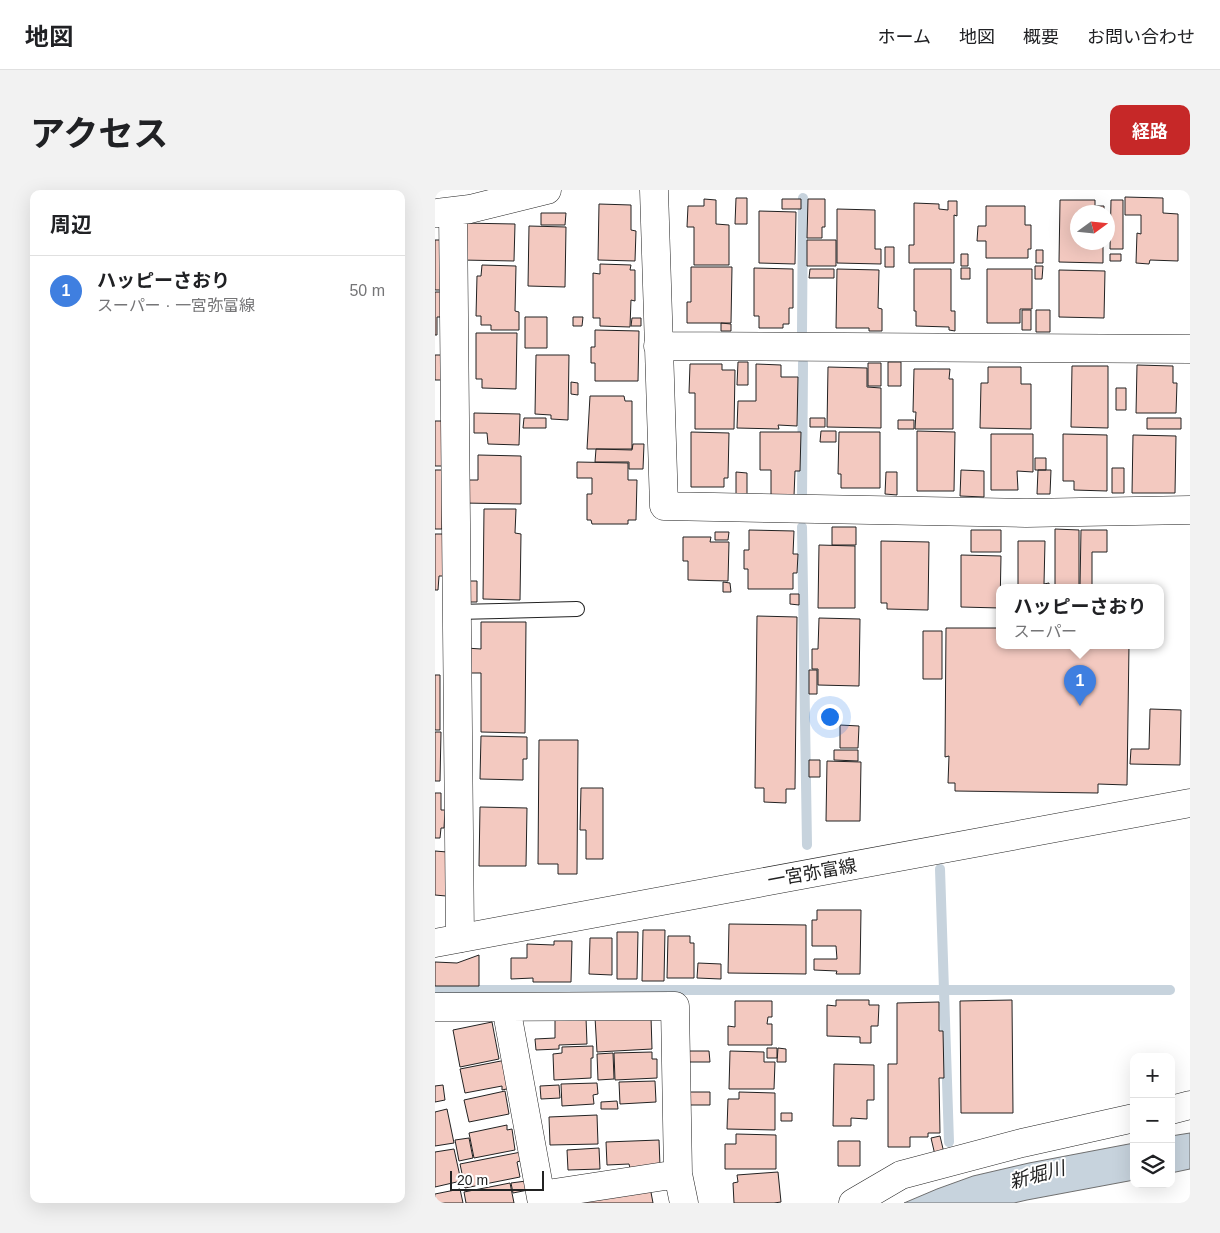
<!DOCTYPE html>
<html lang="ja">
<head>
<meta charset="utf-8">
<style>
  body { margin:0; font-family:Arial,"Noto Sans JP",sans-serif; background:#f2f2f2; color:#202124 }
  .controls { position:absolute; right:15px; bottom:15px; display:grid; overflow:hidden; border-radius:10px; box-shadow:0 5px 20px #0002 }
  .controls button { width:45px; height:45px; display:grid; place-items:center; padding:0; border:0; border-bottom:1px solid #e0e0e0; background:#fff; color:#202124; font:25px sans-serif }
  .compass { position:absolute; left:635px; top:15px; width:45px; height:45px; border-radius:50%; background:#fff; box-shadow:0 5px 20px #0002; rotate:75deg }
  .scale { position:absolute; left:15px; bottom:12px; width:94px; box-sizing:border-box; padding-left:5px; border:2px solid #222; border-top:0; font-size:14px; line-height:18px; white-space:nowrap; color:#222; -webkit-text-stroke:4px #fff; paint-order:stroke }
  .you { position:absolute; left:394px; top:526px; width:18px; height:18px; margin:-12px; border:4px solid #fff; border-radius:50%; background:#1a73e8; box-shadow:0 0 0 8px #1a73e833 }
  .badge { display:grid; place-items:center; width:32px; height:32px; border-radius:50%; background:#c62828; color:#fff; font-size:16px; font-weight:700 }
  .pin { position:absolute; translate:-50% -41px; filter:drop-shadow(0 1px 2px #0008) }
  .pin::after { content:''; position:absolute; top:26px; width:18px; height:15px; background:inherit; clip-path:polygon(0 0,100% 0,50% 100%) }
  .popup { position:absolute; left:561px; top:394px; width:168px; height:65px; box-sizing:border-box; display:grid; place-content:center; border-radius:10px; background:#fff; filter:drop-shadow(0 1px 4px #0005); font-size:16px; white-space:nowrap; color:#757577 }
  .popup b { font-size:19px; color:#202124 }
  .popup::after { content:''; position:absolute; left:50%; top:100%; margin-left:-10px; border:10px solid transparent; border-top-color:#fff }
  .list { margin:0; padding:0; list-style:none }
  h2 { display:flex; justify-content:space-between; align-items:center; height:65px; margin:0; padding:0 20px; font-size:21px }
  h2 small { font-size:16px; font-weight:400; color:#757577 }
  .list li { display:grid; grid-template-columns:32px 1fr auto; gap:15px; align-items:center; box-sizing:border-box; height:70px; padding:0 20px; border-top:1px solid #e0e0e0 }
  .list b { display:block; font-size:19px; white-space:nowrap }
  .list p { margin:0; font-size:16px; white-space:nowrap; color:#757577 }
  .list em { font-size:16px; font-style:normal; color:#757577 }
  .icon { flex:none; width:28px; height:28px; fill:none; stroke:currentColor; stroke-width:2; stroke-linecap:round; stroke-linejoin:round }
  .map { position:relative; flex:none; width:755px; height:1013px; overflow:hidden; border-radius:10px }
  header { display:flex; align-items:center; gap:30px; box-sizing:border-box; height:70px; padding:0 25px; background:#fff; border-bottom:1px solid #e0e0e0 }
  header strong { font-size:24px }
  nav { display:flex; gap:28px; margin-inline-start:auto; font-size:18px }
  .intro { display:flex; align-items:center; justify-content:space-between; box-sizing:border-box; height:120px; padding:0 30px }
  h1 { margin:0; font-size:35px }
  .button { padding:12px 22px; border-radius:10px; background:#c62828; color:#fff; font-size:18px; font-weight:700 }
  main { display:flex; gap:30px; padding:0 30px }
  aside { flex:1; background:#fff; border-radius:10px; box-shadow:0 5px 20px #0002 }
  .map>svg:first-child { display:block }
  .water { fill:#c7d3dd; stroke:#6f6f6f }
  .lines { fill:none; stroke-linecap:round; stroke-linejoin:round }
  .stream { stroke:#c7d3dd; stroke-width:10 }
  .building { fill:#f3c9c0; stroke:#222 }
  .service-casing { stroke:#222; stroke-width:16 }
  .minor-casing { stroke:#222; stroke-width:29 }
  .secondary-casing { stroke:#222; stroke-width:29 }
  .service { stroke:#fff; stroke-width:14 }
  .minor { stroke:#fff; stroke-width:28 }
  .secondary { stroke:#fff; stroke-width:28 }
  .labels { text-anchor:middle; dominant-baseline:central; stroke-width:4; stroke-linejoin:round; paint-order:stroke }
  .street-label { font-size:18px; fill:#222; stroke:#fff }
  .water-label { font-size:19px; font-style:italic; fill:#222; stroke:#fff }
</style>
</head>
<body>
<header>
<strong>地図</strong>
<nav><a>ホーム</a><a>地図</a><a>概要</a><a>お問い合わせ</a></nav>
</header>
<div class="intro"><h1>アクセス</h1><a class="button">経路</a></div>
<main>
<aside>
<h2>周辺<small></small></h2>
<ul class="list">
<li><span class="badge" style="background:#3f7fe0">1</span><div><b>ハッピーさおり</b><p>スーパー · 一宮弥富線</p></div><em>50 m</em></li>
</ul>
</aside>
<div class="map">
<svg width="755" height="1013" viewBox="0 0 755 1013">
  <rect width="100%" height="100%" fill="#fff"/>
  <path class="water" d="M 755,943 L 755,979 L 736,983 L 736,946 Z
    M 699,953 L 699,990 L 592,1010 L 579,1013 L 469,1013 L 502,999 L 538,986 L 594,973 Z"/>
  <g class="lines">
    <path class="stream" d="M 367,143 L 368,8
      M 367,308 L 368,173
      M 367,337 L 372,655
      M 505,679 L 514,952
      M 0,800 L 735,800"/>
  </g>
  <path class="building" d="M 690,7 L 728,8 L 728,23 L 743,24 L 743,71 L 715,70 L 714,74 L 701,73 L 702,43 L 706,44 L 706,25 L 690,25 Z
    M 301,8 L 312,8 L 312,34 L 300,34 Z
    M 269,9 L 281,10 L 281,34 L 294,35 L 294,75 L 259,75 L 259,37 L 252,37 L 253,16 L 269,16 Z
    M 347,9 L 366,9 L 366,19 L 347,19 Z
    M 373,9 L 390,9 L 390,37 L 387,37 L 387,48 L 372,48 Z
    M 625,10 L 660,10 L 660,16 L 669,16 L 669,22 L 642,22 L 642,52 L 668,52 L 668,73 L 624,72 Z
    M 676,10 L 688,10 L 688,59 L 675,59 Z
    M 513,11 L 522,11 L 522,26 L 519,25 L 519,73 L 474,73 L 474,55 L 479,55 L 479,13 L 504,14 L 504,19 L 513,20 Z
    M 164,14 L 196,15 L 196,40 L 201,41 L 200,71 L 163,70 Z
    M 551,16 L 590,16 L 590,35 L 596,35 L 596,59 L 593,59 L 593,68 L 551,68 L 551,51 L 542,51 L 543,36 L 551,36 Z
    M 402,19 L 440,20 L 440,59 L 446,59 L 446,74 L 402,73 Z
    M 324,21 L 361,22 L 360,74 L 324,73 Z
    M 106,23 L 131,23 L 130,35 L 106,35 Z
    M 26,33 L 80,34 L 79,71 L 26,70 Z
    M 94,36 L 131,37 L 130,97 L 93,96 Z
    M 0,50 L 6,50 L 6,100 L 0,100 Z
    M 372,50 L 401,50 L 401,76 L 372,76 Z
    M 450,57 L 459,57 L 459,77 L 450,77 Z
    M 601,60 L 608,60 L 608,73 L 601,73 Z
    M 526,64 L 533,64 L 533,76 L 526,76 Z
    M 675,64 L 686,64 L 686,71 L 675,71 Z
    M 165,74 L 196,75 L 195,80 L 200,80 L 200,111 L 196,110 L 195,137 L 165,136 L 165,128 L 158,128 L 158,83 L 165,84 Z
    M 47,75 L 81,76 L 80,121 L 84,122 L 84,140 L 56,140 L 56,135 L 46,135 L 46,126 L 41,126 L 42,86 L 46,86 Z
    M 600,76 L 608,76 L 607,89 L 600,89 Z
    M 256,77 L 297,77 L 296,133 L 252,133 L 252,112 L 256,112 Z
    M 319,78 L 358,79 L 358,118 L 354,118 L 354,134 L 348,134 L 348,138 L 324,138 L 324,126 L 319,126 Z
    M 526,78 L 535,78 L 535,89 L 526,89 Z
    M 375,79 L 399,79 L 399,88 L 374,88 Z
    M 402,79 L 444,80 L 443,118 L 447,119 L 447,141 L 434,141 L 434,138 L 401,138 Z
    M 479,79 L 516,79 L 516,121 L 520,121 L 520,141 L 514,140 L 514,137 L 481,136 L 481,121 L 479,121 Z
    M 552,79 L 597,79 L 597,119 L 585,119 L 585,133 L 552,133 Z
    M 624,80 L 670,81 L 669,128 L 624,127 Z
    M 0,102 L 7,102 L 7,127 L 2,127 L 2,145 L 0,145 Z
    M 587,120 L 596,120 L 596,140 L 587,140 Z
    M 601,120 L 615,120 L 615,142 L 601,142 Z
    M 90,127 L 112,127 L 112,158 L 90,158 Z
    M 138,127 L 148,127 L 147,136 L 138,136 Z
    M 197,128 L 206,128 L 206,136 L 196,136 Z
    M 286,133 L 296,134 L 296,141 L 286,141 Z
    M 160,140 L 204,141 L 203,191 L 160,191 L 160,173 L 156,173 L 156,157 L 160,157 Z
    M 41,143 L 82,143 L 81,199 L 47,198 L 47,189 L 41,189 Z
    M 0,165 L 8,165 L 8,190 L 0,190 Z
    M 101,165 L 134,165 L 133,230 L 116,229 L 116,225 L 100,224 Z
    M 303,172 L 313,172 L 313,195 L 302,195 Z
    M 453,172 L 466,172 L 466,196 L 453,196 Z
    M 433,173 L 446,173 L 446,196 L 433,196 Z
    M 255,174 L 287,174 L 287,180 L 300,180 L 299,239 L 260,239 L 260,203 L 254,203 Z
    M 321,174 L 346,175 L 346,187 L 363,187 L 362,236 L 343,235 L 344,239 L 302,238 L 303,211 L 321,211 Z
    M 702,175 L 738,176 L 738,193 L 742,193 L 741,223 L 701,223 Z
    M 637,176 L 673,176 L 673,238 L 636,237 Z
    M 393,177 L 432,178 L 432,197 L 446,198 L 446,238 L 392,237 Z
    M 553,177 L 586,177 L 586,194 L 596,194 L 596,239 L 545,238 L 546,193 L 553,193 Z
    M 479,179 L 515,179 L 514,189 L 518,189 L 518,239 L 480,239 L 481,222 L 478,222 Z
    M 136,192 L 143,193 L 143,205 L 136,204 Z
    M 681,198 L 691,198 L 691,220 L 681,220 Z
    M 155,206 L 189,206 L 190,211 L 197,211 L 197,259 L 152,259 Z
    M 39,223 L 85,224 L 84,255 L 53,254 L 52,243 L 39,243 Z
    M 89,228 L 111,228 L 111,238 L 88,238 Z
    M 375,228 L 390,228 L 390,237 L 375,237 Z
    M 712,228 L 746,228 L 746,239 L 712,239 Z
    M 463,230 L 479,230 L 479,239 L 463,239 Z
    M 0,231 L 7,231 L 7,276 L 0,276 Z
    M 386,241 L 401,241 L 401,252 L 385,252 Z
    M 482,241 L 520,242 L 519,301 L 482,301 Z
    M 256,242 L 294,243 L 293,288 L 289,288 L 289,297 L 256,297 Z
    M 325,242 L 366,242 L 365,281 L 360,281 L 359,306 L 336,305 L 336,280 L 325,280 Z
    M 404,242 L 445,242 L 445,298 L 406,298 L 406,284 L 403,284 Z
    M 556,244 L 598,244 L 598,282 L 582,281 L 583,300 L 556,300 Z
    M 628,244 L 672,245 L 672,301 L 639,300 L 639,291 L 628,291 Z
    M 698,245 L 741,246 L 740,303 L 697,303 Z
    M 198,254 L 209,254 L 208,279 L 194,279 L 194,272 L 160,272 L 161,259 L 197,260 Z
    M 43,265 L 86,266 L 86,314 L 28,313 L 29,290 L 43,290 Z
    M 600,268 L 611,268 L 611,280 L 600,280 Z
    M 142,272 L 193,273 L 193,290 L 202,290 L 201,330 L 193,330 L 193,334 L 157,334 L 156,330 L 152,330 L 152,304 L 157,304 L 157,288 L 142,288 Z
    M 677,278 L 689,278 L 689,303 L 677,303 Z
    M 0,280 L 8,280 L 7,339 L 0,339 Z
    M 526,280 L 549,281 L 549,307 L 525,306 Z
    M 603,280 L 616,280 L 615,304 L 602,304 Z
    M 301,282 L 312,283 L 312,306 L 301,306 Z
    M 451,282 L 462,282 L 462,305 L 450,304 Z
    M 49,319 L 81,319 L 80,343 L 86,344 L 85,410 L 48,409 Z
    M 397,337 L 421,337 L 421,355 L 397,355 Z
    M 620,339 L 644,340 L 644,397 L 620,397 Z
    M 314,340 L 359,341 L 358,364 L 363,364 L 362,383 L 358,383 L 358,399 L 313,399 L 313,379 L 309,379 L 309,360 L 314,360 Z
    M 536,340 L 566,340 L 566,362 L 536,362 Z
    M 646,340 L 672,340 L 672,362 L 657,362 L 657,396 L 645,396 Z
    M 280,342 L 294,342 L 293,350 L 280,350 Z
    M 0,344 L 9,344 L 8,386 L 4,386 L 3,400 L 0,400 Z
    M 248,347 L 276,347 L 275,352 L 294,352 L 293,391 L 253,390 L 253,371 L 248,371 Z
    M 446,351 L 494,352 L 493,420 L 452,419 L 452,413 L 446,413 Z
    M 583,351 L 610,351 L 609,394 L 614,393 L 614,397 L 583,397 Z
    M 384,355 L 420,356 L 420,418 L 383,418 Z
    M 526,365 L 566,366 L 565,418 L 526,417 Z
    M 31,391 L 42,391 L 42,412 L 31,412 Z
    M 288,392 L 295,393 L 296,402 L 288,402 Z
    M 355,404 L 364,404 L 364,415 L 355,414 Z
    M 322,426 L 362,427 L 360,599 L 351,599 L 351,613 L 329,612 L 329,598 L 320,598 Z
    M 384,428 L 425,429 L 424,496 L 383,495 L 383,479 L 377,479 L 377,459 L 383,459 Z
    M 46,432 L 91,432 L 90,543 L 46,542 L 46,483 L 31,483 L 31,458 L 46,459 Z
    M 511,438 L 565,438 L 565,455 L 694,455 L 692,595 L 663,594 L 663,603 L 520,601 L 520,593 L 513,593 L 514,566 L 510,567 Z
    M 488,441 L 507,441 L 507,489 L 488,489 Z
    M 374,480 L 382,480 L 382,504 L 374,504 Z
    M 0,485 L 5,485 L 5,540 L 0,540 Z
    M 715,519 L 746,520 L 745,575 L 695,574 L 696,559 L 714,559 Z
    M 405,535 L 424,536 L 423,558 L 405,558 Z
    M 0,542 L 6,542 L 5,591 L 0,591 Z
    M 46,546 L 92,547 L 92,569 L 88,569 L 88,590 L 45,589 Z
    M 104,550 L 143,550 L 142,684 L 123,684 L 123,674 L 103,674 Z
    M 399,560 L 423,560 L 423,571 L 399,570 Z
    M 374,570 L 385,570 L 385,587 L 374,587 Z
    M 392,571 L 426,572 L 425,631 L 391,631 Z
    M 146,598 L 168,598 L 168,669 L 151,669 L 151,640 L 145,640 Z
    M 0,603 L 6,603 L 6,620 L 10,620 L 9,638 L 6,638 L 5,648 L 0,648 Z
    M 45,617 L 92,618 L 91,676 L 44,676 Z
    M 0,661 L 12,662 L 11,706 L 0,705 Z
    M 382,720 L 426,720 L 425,784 L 401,784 L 402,781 L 379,780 L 379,769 L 402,769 L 401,756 L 377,756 L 377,730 L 382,730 Z
    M 294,734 L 371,735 L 371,784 L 293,783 Z
    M 208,740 L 230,740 L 229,791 L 207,791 Z
    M 182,742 L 203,742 L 202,789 L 182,789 Z
    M 233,746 L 255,746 L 255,753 L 259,753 L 259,788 L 232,788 Z
    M 155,748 L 177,748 L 177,785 L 154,784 Z
    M 119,751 L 137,751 L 136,792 L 98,792 L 98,788 L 76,789 L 76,768 L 92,768 L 92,754 L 119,755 Z
    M 44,765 L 44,796 L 0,796 L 0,772 L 22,773 Z
    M 263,773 L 286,774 L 286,789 L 262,788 Z
    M 401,810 L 434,810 L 434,815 L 444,815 L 443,836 L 436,836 L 436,853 L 425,853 L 425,847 L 392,846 L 392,815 L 401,816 Z
    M 577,810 L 578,923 L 526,923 L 525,811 Z
    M 300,811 L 337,811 L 337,827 L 333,827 L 332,834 L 337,834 L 337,855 L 293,855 L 293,836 L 300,837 Z
    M 504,812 L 504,841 L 508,841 L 509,888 L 504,888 L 505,943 L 493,943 L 493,947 L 475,947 L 475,957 L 453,957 L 453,874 L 462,874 L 462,813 Z
    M 160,827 L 216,827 L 217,859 L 162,862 Z
    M 151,828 L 152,854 L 124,855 L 124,859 L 101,860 L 100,849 L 120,848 L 120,829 Z
    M 57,832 L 64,869 L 25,877 L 18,840 Z
    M 158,856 L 158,868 L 156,868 L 156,888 L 119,890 L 118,864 L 127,863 L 127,857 Z
    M 332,858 L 342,858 L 342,868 L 332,868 Z
    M 343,858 L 351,859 L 351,872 L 342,872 Z
    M 252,861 L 274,861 L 275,872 L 252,872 Z
    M 295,861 L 329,862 L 329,872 L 340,872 L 339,899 L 294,899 Z
    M 217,862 L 217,869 L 222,869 L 222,888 L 180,890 L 179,863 Z
    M 178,863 L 179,889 L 163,890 L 162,864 Z
    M 71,870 L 76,898 L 67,900 L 67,896 L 30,903 L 25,879 Z
    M 399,874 L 439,875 L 439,910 L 432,910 L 432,929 L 416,928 L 416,936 L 398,936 Z
    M 220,891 L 221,912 L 185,914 L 184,892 Z
    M 162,893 L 163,904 L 158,905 L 159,914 L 127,916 L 126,894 Z
    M 8,895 L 10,910 L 0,912 L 0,896 Z
    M 124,895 L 125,908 L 106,909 L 105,896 Z
    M 70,901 L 74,924 L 34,932 L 29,910 Z
    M 252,902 L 275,902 L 275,915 L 253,915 Z
    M 304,902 L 340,903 L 340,940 L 292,939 L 293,909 L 304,909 Z
    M 182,911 L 183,919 L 166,919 L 166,912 Z
    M 12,919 L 19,953 L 0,956 L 0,922 Z
    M 346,923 L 357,923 L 357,931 L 346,931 Z
    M 162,925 L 163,954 L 115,955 L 114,927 Z
    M 72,935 L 72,940 L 77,939 L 80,960 L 39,968 L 34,943 Z
    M 301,944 L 341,945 L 341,979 L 290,979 L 290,954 L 301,954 Z
    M 505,946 L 509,963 L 500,965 L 496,948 Z
    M 34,948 L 38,968 L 24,971 L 20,950 Z
    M 224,950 L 225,976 L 195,978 L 194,974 L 172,975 L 171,952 Z
    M 403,951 L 425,951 L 425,976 L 403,976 Z
    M 164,958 L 165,979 L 133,980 L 132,960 Z
    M 19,959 L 26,991 L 0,997 L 0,962 Z
    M 86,962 L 88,970 L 82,972 L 85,987 L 30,998 L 25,974 Z
    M 343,982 L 346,1012 L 339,1013 L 299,1013 L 298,993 L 303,992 L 302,985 Z
    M 91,991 L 93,1000 L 78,1003 L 76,993 Z
    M 75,993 L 79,1013 L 31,1013 L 29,1002 Z
    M 215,997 L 218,1013 L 146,1013 L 145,1010 Z
    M 25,999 L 28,1013 L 0,1013 L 0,1004 Z"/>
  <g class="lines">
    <defs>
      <path id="service" d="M 22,422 L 142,419"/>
      <path id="minor" d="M 219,0 L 229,316 L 591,323 L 755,320
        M 18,21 L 25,748
        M 0,23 L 35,19 L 112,0
        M 223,156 L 755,159
        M 0,817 L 240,816 L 243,984 L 249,1013
        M 71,817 L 107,1013
        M 736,920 L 755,915
        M 106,1005 L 243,984
        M 418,1013 L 466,985 L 587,953 L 699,928"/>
      <path id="secondary" d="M 0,753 L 755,613"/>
    </defs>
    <use href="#service" class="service-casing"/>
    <use href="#minor" class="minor-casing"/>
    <use href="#secondary" class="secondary-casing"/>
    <use href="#service" class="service"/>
    <use href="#minor" class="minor"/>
    <use href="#secondary" class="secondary"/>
  </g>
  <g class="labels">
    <g class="street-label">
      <text transform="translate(377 683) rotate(-10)">一宮弥富線</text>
    </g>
    <g class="water-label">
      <text transform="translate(602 985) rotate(-15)">新堀川</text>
    </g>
  </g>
</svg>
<div class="controls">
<button>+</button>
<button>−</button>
<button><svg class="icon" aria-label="layers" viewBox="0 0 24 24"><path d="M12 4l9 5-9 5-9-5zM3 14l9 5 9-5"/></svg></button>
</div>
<svg class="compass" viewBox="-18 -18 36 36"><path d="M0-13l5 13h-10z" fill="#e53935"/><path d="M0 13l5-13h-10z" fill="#757577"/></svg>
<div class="scale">20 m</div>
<div class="you"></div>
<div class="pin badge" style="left:645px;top:516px;background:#3f7fe0">1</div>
<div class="popup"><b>ハッピーさおり</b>スーパー</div>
</div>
</main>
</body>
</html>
